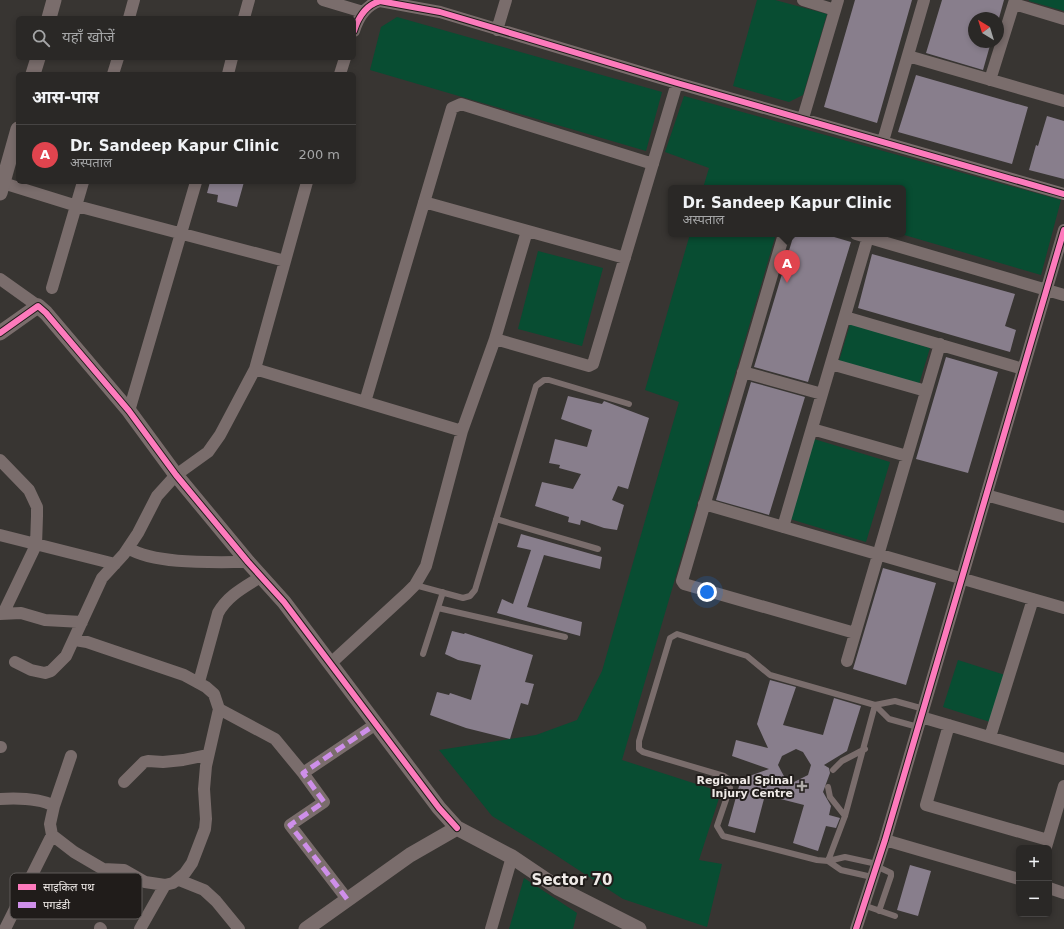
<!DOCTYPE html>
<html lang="hi">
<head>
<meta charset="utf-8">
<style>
  body { margin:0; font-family:"DejaVu Sans","Noto Sans Devanagari",sans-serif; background:#363432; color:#f1f3f6 }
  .controls { position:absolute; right:12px; bottom:12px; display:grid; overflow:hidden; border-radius:6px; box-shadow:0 2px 6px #0003 }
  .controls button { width:36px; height:36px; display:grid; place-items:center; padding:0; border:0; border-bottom:1px solid #464443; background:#2a2826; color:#f1f3f6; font:20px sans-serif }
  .compass { position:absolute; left:968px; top:12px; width:36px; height:36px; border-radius:50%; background:#2a2826; box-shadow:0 2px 6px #0003; rotate:322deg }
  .you { position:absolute; left:707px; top:592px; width:14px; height:14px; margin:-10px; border:3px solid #fff; border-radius:50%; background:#1a73e8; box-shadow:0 0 0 6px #1a73e833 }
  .badge { display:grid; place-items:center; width:26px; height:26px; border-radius:50%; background:#afaba8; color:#fff; font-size:13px; font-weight:700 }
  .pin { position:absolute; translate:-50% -33px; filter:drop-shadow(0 1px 2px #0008) }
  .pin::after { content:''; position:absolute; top:21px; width:14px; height:12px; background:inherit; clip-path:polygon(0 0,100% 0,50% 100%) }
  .popup { position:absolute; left:668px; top:185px; width:238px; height:52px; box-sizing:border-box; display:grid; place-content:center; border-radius:6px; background:#2a2826; filter:drop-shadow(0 1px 3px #0005); font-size:13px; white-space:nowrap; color:#a5a6a7 }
  .popup b { font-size:15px; color:#f1f3f6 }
  .popup::after { content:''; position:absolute; left:50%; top:100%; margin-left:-8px; border:8px solid transparent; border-top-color:#2a2826 }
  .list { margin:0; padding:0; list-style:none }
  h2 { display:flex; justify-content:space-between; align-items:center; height:52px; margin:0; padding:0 16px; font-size:17px }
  h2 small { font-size:13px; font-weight:400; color:#a5a6a7 }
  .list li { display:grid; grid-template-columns:26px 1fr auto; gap:12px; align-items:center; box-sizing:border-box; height:60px; padding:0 16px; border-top:1px solid #464443 }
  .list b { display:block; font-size:15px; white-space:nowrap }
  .list p { margin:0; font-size:13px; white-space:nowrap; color:#a5a6a7 }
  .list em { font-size:13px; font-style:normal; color:#a5a6a7 }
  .icon { flex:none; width:22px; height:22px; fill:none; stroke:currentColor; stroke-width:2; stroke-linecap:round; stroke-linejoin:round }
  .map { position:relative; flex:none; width:1064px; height:929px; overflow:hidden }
  .search { position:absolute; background:#2a2826; box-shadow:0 2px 6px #0003; left:16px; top:16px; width:340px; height:44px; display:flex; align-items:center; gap:10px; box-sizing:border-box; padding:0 14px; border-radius:6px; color:#a5a6a7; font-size:15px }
  .panel { position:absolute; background:#2a2826; box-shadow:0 2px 6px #0003; left:16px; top:72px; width:340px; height:112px; border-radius:6px }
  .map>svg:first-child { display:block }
  .green { fill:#084d32 }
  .building { fill:#887e8c; fill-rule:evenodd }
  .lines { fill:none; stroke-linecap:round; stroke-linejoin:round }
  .service { stroke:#7a6d6c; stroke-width:6 }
  .minor { stroke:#7a6d6c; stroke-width:12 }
  .tertiary { stroke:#7a6d6c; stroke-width:15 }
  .quiet { stroke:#ce8fe9; stroke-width:5; stroke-dasharray:10 5; stroke-linecap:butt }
  .cycleway-casing { stroke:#201c1a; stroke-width:8 }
  .cycleway { stroke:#fd7abc; stroke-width:6 }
  .poi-dot { fill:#afaba8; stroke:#201c1a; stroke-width:1.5 }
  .labels { text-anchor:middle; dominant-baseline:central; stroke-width:4; stroke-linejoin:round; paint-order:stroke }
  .poi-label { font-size:11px; font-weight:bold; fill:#efeae7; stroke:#201c1a; text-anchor:end }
  .district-label { font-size:15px; font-weight:bold; fill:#efeae7; stroke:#201c1a }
  .key { fill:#201c1a; stroke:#5e5a58; stroke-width:1 }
  .key-label { font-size:11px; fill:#efeae7 }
</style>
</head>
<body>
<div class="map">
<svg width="1064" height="929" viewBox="0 0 1064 929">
  <rect width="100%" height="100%" fill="#383532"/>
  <path class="green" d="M 757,0 L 775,0 L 827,14 L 803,95 L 789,102 L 733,86 Z
    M 1029,0 L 1064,0 L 1064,11 L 1029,1 Z
    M 397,17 L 662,92 L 646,151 L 370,70 L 381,27 Z
    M 684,96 L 1061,200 L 1041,275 L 901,234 L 903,234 L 903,188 L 703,188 L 709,168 L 665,152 Z
    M 690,234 L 776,234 L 622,760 L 721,792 L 699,860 L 722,864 L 707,927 L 623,899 L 551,852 L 492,816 L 439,750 L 536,735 L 577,720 L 602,671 L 679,402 L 645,390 Z
    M 538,251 L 603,268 L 582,346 L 518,329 Z
    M 850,324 L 930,348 L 919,384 L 839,361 Z
    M 814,439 L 890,462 L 866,542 L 790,519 Z
    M 958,660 L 1005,675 L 990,722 L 943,707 Z
    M 524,878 L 577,913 L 573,929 L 509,929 Z"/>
  <path class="building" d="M 855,0 L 912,0 L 877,123 L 824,107 Z
    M 942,0 L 1004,0 L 999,18 L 974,18 L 974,42 L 991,42 L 983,70 L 926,53 Z
    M 916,75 L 1028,107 L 1012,164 L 898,132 Z
    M 1047,116 L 1064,121 L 1064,179 L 1029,170 L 1036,145 L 1038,146 Z
    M 210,182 L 244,182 L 237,207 L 217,202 L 218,195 L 207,193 Z
    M 794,234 L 824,234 L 851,242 L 808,382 L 754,367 Z
    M 872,254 L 1015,294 L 1005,326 L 1016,330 L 1010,352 L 858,308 Z
    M 946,357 L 998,372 L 968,473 L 916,459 Z
    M 751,382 L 805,397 L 769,515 L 716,500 Z
    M 568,396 L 602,404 L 604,401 L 649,418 L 628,489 L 618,486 L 612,500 L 624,505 L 617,530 L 604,528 L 581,520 L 580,525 L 568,522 L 569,517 L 535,506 L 542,482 L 573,489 L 581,474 L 559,468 L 560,465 L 549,463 L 555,439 L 587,447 L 592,430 L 561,419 Z
    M 521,534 L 602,557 L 600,569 L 544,555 L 527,607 L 582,622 L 580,636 L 497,613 L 502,599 L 513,604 L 531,550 L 517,547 Z
    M 883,568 L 936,583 L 906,685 L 853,669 Z
    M 452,631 L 464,634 L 465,633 L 533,655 L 525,682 L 534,684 L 528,705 L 521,703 L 510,739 L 466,728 L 430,715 L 437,692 L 449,695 L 450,693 L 471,700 L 481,665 L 458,660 L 445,654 Z
    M 770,680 L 796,687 L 783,725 L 823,735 L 834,698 L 861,706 L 847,751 L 824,765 L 829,768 L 830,773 L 823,792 L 831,806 L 829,815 L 840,818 L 836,828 L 826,826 L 818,851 L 793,843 L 804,805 L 765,795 L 755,833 L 728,826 L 741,779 L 769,769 L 732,756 L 736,740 L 768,748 L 757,724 ZM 796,749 L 803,752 L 811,765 L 808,775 L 794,782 L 786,780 L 778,765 L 782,756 Z
    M 910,865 L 931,871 L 918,916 L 897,910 Z"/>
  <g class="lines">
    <path class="service" d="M 496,519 L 598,549
      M 415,585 L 463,598 L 470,596 L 475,590 L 536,386 L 544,380 L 549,380 L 629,404
      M 438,608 L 565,637
      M 423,654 L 443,592
      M 875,705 L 895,701 L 924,709
      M 833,770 L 842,761 L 865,749
      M 828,787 L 830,797 L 845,816
      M 828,861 L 845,816 L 875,705
      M 828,861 L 841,870 L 872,877
      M 877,864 L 845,857 L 828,861 L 817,860 L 723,836 L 717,826 L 730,788 L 728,779 L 724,776 L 643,752 L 639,749 L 639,741 L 670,638 L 677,634 L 747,656 L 770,675 L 875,705 L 889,719 L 918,727
      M 876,866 L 891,873 L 891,876 L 879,911
      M 863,905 L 895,916"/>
    <path class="minor" d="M 323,0 L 363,12
      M 803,0 L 835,10
      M 1014,4 L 1064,19
      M 129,18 L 134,0
      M 244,18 L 249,0
      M 497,30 L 506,0
      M 354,31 C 358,18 366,5 380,1 L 440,12 L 677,83 L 1064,194
      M 908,56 L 1064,101
      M 113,74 L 118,58
      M 228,74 L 232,58
      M 340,74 L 345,58
      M 990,80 L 1015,0
      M 803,118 L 838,0
      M 883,141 L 924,0
      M 3,183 L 77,206 L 285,261
      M 424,202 L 625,258
      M 784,234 L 682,581 L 684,584 L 855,633
      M 856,234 L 1064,295
      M 0,279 L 38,306
      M 52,288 L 83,182
      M 845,317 L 1023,369
      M 495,339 L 589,366 L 593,364 L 677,83
      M 831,364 L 926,391
      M 255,369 L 462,431
      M 743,372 L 822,394
      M 365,402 L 452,108 L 461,104 L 653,164
      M 129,411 L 196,182
      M 812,429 L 907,456
      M 0,460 L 29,490 L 37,507 L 37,516 L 36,545 L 3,614
      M 986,495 L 1064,517
      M 704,504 L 1064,608
      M 783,527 L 868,237
      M 0,535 L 115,564
      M 128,548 C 156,565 214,562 248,562
      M 0,614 L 21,613 L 45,620 L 82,622
      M 847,661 L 940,344
      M 15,662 L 31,670 L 45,673 L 51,671 L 66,656 L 102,578 L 124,554 L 138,533 L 157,496 L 176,475 L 208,452 L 220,435 L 255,369 L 307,182
      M 331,663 L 406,594 L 415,585 L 426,566 L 462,431 L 495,339 L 527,231
      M 199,682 L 218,613 C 228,595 245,587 262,576
      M 219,709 L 275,739 L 303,773
      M 921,717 L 1064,759
      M 949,725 L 926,805 L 1048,840
      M 990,737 L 1033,599
      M 0,747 L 1,747
      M 124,782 L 144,762 L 148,761 L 163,762 L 183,760 L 207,755
      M 0,799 C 17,798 39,798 54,806 L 50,824 L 52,835 L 74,852 L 103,869 L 124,870 L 145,882 L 165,885 L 173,883 L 185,873 L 192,863 L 205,829 L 206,819 L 204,789 L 206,766 L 219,709 L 214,694 L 206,687 L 184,675 L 87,642 L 75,640
      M 54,806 L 71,756
      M 885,840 L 1019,879
      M 1046,847 L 1064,786
      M 179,880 L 204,890 L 216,901 L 239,929
      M 1049,888 L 1064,893
      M 347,899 L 290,825 L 324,802 L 303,773 L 376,724
      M 100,928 L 101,929
      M 5,929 L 52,835
      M 140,929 L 165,885
      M 491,929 L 512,857
      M 856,929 L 885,840 L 1064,230"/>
    <path class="tertiary" d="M 49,18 L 54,0
      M 33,74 L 38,58
      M 0,193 L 18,129
      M 0,333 L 38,306 L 46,313 L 129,411 L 176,475 L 248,562 L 284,602 L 439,808 L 457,828
      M 306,929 L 410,855 L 457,828 L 512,857 L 558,888 L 639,929"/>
    <path class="quiet" d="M 347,899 L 290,825 L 324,802 L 303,773 L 376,724"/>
    <defs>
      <path id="cycleway" d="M 354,31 C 358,18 366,5 380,1 L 440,12 L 677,83 L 1064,194
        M 0,333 L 38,306 L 46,313 L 129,411 L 176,475 L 248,562 L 284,602 L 439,808 L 457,828
        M 856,929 L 885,840 L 1064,230"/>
    </defs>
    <use href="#cycleway" class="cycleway-casing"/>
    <use href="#cycleway" class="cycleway"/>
  </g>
  <path class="poi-dot" d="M800 780h4v4h4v4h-4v4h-4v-4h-4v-4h4z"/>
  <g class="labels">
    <g class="poi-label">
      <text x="793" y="780">Regional Spinal<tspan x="793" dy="13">Injury Centre</tspan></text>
    </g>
    <g class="district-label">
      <text x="572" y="880">Sector 70</text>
    </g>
  </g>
  <rect x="10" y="873" width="132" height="46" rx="6" class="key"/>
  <rect x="18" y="884" width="18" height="6" fill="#fd7abc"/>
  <rect x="18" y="902" width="18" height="6" fill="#ce8fe9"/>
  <g class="key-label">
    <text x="43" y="891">साइकिल पथ</text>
    <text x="43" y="909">पगडंडी</text>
  </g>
</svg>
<div class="controls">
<button>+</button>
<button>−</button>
</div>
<svg class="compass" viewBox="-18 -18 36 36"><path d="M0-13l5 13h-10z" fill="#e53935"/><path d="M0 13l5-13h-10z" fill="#a5a6a7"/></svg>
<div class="you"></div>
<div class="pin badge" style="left:787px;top:283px;background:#e0444e">A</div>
<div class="popup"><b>Dr. Sandeep Kapur Clinic</b>अस्पताल</div>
<div class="search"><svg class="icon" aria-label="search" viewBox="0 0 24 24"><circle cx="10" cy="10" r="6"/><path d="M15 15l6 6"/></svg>यहाँ खोजें</div>
<section class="panel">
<h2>आस-पास<small></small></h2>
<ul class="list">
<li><span class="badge" style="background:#e0444e">A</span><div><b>Dr. Sandeep Kapur Clinic</b><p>अस्पताल</p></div><em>200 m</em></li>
</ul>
</section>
</div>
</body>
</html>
